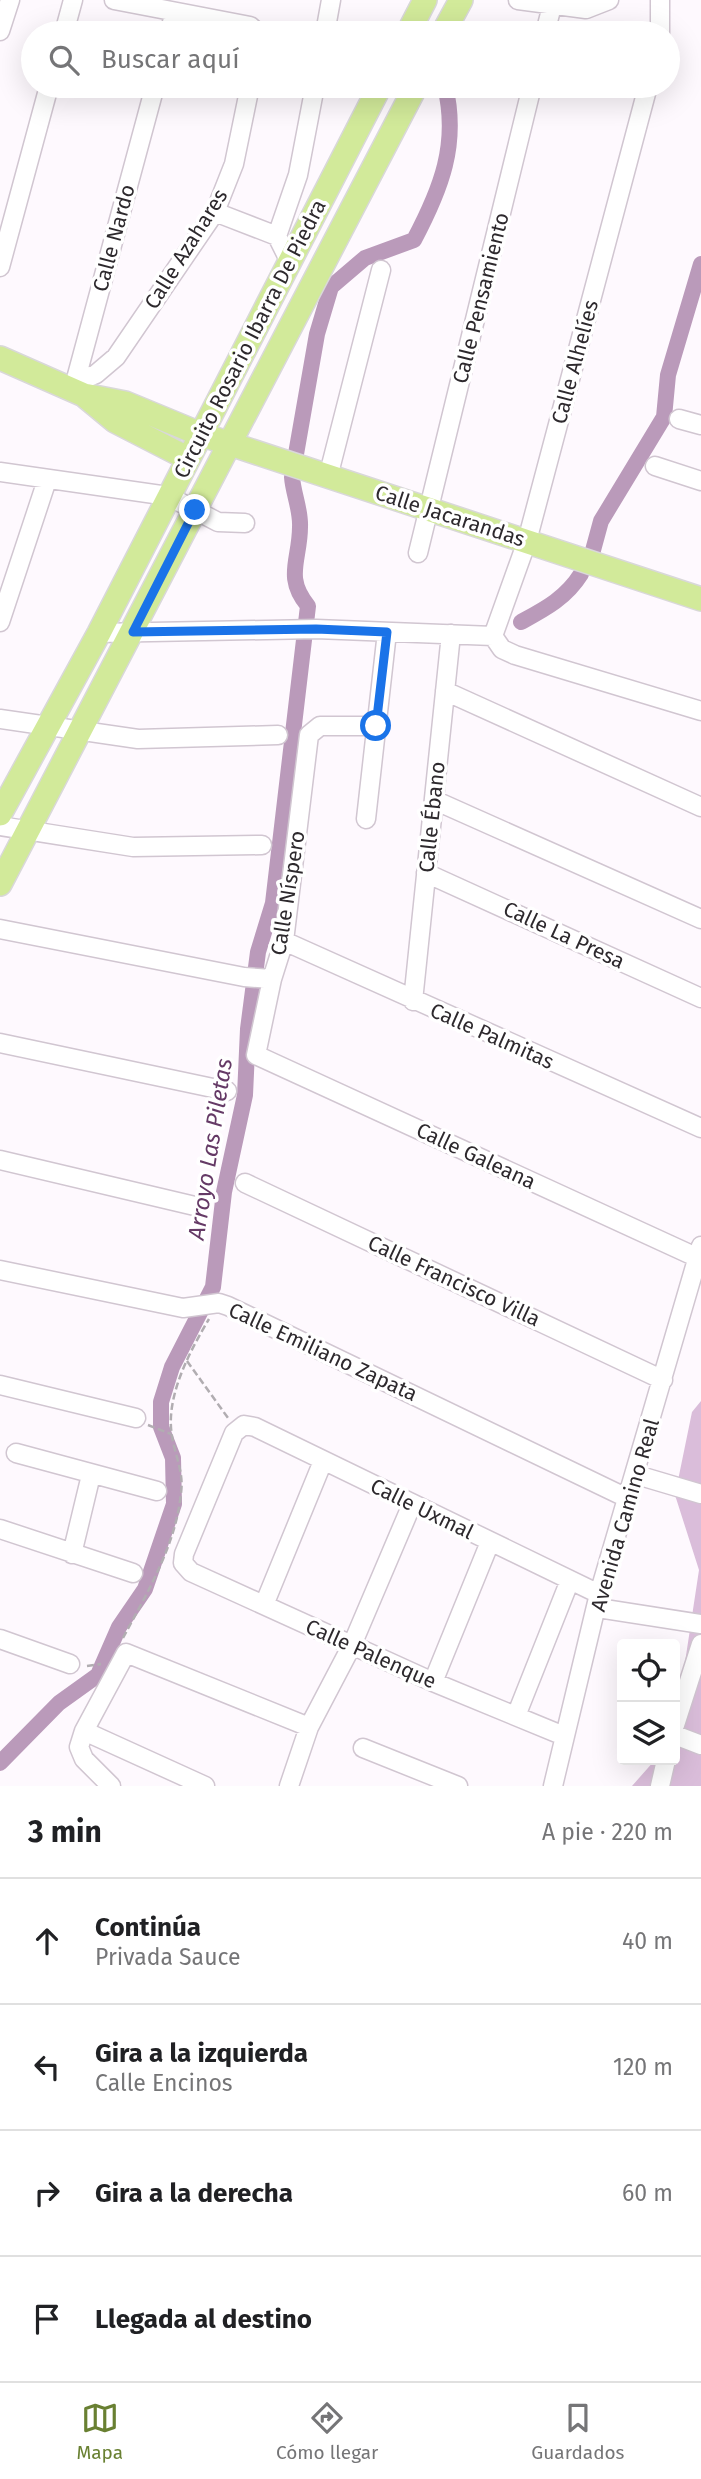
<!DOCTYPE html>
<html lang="es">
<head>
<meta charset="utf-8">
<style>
  body { margin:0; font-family:"Fira Sans",sans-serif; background:#f6f6f6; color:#202124 }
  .controls { position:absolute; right:21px; bottom:21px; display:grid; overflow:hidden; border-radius:7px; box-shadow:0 7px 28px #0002 }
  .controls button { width:63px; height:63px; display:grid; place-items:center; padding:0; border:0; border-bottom:2px solid #e0e0e0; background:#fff; color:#202124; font:35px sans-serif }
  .stop { position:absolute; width:21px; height:21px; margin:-16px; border:5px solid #1a73e8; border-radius:50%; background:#fff }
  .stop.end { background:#1a73e8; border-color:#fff; box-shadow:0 2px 7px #0008 }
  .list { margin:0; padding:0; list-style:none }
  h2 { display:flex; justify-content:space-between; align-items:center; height:91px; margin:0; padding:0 28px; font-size:30px }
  h2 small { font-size:23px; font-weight:400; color:#757577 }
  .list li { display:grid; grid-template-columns:46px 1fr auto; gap:21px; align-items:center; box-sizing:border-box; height:126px; padding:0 28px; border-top:2px solid #e0e0e0 }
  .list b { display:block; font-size:26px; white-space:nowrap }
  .list p { margin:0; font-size:23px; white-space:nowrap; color:#757577 }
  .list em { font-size:23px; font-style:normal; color:#757577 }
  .icon { flex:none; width:38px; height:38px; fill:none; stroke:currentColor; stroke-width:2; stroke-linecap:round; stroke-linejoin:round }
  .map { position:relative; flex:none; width:701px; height:1786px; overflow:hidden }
  .search { position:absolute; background:#fff; box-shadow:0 7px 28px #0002; left:21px; right:21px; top:21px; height:77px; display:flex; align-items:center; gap:18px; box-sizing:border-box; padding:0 24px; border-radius:38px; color:#757577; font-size:26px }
  .sheet { height:595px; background:#fff }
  nav { display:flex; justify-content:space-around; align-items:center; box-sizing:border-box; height:98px; border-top:2px solid #e0e0e0; background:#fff; font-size:19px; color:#757577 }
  nav a { display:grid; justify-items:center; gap:4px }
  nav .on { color:#698032 }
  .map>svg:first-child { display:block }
  .green { fill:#dabdda }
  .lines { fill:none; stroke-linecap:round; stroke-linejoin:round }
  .canal { stroke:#ba9aba; stroke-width:16 }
  .minor-casing { stroke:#d1c6d1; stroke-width:21 }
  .major-casing { stroke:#d9d8d9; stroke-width:26 }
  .path { stroke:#b1adb1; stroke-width:2.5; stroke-dasharray:7 3.5; stroke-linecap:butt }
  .minor { stroke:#fff; stroke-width:18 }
  .major { stroke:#d2ea9a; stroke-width:23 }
  .route { stroke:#1a73e8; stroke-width:9 }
  .labels { text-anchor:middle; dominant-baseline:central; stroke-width:7; stroke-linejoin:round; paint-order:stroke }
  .street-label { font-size:21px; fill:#2d292d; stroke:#fff }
  .water-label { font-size:23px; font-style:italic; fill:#653a66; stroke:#fff }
</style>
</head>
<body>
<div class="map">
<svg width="701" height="1786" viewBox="0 0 701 1786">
  <rect width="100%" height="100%" fill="#fef9fe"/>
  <path class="green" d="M 701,1401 L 701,1786 L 632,1786 L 655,1760 L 675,1760 L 675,1728 L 699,1570 L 675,1495 L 692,1412 Z"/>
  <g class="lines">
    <path class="canal" d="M 296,454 L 317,334 L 331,287 L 365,258 L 414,240 C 441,189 459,144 445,86
      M 592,554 L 601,521 L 664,417 L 668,375 L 701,264
      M 521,622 C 545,609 566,598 581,574
      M 0,1763 L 59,1703 L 98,1675 L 119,1627 L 145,1589 L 174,1504 L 173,1458 L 161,1427 L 161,1402 L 172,1367 L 213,1287 L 224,1192 L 245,1095 L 248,1029 L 258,952 L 273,903 L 308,606 C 284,577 300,560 300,527 C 301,510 293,493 292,477"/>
    <defs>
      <path id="minor" d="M 114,0 L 250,26 L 258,33
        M 518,0 L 586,9 L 609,0
        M 0,31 L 10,0
        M 64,33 L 73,0
        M 169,33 L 175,12
        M 325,33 L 331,0
        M 545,33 L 552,6
        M 660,33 L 660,0
        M 215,212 L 277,236
        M 289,260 L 277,236 L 298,175 L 315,86
        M 0,267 L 49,86
        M 75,383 L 96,374 L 116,357 L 215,212 L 234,164 L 250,86
        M 73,390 L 155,86
        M 679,419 L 701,425
        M 655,466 L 701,481
        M 0,472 L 168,496 L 218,522 L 245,523
        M 328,477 L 381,270
        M 418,553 L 532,86
        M 0,622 L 47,480
        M 99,633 L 316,629 L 493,636
        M 493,636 L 527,541 L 648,86
        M 493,636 L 502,649 L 515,655 L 701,711
        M 445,691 L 701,807
        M 0,719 L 138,739 L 278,735
        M 376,726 L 320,726 L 309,735 L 284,941 L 272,979 L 256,1055 L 696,1257
        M 434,800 L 701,919
        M 366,819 L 387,632
        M 0,826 L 133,847 L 262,845
        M 426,873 L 701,998
        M 0,929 L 244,977 L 272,979
        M 284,941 L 701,1128
        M 413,1001 L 451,634
        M 0,1043 L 227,1091
        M 0,1160 L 199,1207
        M 245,1183 L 663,1380
        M 0,1270 L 183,1308 L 219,1303 L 228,1306 L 629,1499
        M 0,1385 L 136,1418
        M 16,1453 L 157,1491
        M 637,1475 L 701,1494
        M 0,1529 L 133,1573
        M 72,1554 L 91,1475
        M 264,1605 L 323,1461
        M 598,1608 L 701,1624
        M 0,1639 L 70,1664
        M 433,1682 L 490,1542
        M 516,1716 L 570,1580
        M 675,1725 L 701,1644
        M 84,1731 L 205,1786
        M 675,1735 L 701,1745
        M 564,1736 L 433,1682 L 191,1572 L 183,1563 L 184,1554 L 234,1433 L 244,1425 L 255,1427 L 599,1594
        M 363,1748 L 458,1786
        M 111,1786 L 84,1759 L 79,1747 L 84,1731 L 126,1653 L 309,1727
        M 289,1786 L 309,1727 L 352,1645 L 412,1504
        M 553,1786 L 599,1594 L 701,1246
        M 660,1786 L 666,1760"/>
      <path id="major" d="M 408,33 L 425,0
        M 443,33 L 461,0
        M 0,358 L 84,395 L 125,403 L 200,434 L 701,599
        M 86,397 L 115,421 L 187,458
        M 0,814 L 99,633 L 380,86
        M 0,884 L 416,86"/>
    </defs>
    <use href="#minor" class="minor-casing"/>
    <use href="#major" class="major-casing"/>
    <path class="path" d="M 187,1361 L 228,1418
      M 148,1425 L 171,1434
      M 123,1638 C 147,1593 176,1545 181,1493 C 184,1472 175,1456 172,1436 C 165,1397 190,1351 209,1319
      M 87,1666 L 101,1664"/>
    <use href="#minor" class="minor"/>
    <use href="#major" class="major"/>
  </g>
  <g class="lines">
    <path class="route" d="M 195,510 L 133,632 L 316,629 L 387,632 L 376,726"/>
  </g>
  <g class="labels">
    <g class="street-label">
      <text transform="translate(114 238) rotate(-75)">Calle Nardo</text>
      <text transform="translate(186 249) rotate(-58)">Calle Azahares</text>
      <text transform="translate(481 298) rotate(-76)">Calle Pensamiento</text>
      <text transform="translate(250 339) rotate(-63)">Circuito Rosario Ibarra De Piedra</text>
      <text transform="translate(575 362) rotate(-75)">Calle Alhelíes</text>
      <text transform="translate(450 516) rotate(18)">Calle Jacarandas</text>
      <text transform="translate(432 817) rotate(-84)">Calle Ébano</text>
      <text transform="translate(288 893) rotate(-81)">Calle Níspero</text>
      <text transform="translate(564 935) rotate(25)">Calle La Presa</text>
      <text transform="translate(492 1036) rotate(24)">Calle Palmitas</text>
      <text transform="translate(476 1156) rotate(25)">Calle Galeana</text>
      <text transform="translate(454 1281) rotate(25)">Calle Francisco Villa</text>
      <text transform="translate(323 1352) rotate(25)">Calle Emiliano Zapata</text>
      <text transform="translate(422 1509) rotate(26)">Calle Uxmal</text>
      <text transform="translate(625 1515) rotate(-74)">Avenida Camino Real</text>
      <text transform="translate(371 1654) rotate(24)">Calle Palenque</text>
    </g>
    <g class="water-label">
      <text transform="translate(210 1149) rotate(-81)">Arroyo Las Piletas</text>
    </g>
  </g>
</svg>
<div class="controls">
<button><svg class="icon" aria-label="locate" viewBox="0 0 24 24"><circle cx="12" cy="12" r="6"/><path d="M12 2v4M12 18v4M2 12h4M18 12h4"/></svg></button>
<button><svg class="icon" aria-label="layers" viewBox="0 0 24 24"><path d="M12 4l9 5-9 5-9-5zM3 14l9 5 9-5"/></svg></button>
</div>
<div class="stop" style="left:376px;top:726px"></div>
<div class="stop end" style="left:195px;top:510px"></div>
<div class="search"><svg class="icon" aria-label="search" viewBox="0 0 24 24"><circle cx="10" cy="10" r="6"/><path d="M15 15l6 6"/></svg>Buscar aquí</div>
</div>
<section class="sheet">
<h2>3 min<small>A pie · 220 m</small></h2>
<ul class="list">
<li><svg class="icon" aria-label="ahead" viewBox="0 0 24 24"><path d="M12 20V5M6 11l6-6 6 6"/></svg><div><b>Continúa</b><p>Privada Sauce</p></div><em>40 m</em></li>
<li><svg class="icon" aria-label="left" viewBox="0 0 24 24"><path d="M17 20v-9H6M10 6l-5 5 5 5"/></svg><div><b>Gira a la izquierda</b><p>Calle Encinos</p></div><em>120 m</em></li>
<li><svg class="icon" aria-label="right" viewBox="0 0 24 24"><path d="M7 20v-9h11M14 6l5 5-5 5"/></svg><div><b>Gira a la derecha</b></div><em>60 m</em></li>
<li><svg class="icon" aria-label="arrive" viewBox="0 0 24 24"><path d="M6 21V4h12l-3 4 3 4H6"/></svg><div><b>Llegada al destino</b></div></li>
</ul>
</section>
<nav>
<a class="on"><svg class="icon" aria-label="map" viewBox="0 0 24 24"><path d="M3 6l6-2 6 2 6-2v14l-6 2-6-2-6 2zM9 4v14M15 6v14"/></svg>Mapa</a>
<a><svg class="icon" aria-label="directions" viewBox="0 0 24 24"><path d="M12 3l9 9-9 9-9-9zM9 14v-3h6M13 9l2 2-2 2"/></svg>Cómo llegar</a>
<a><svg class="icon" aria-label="saved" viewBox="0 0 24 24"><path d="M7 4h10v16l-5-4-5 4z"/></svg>Guardados</a>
</nav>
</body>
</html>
